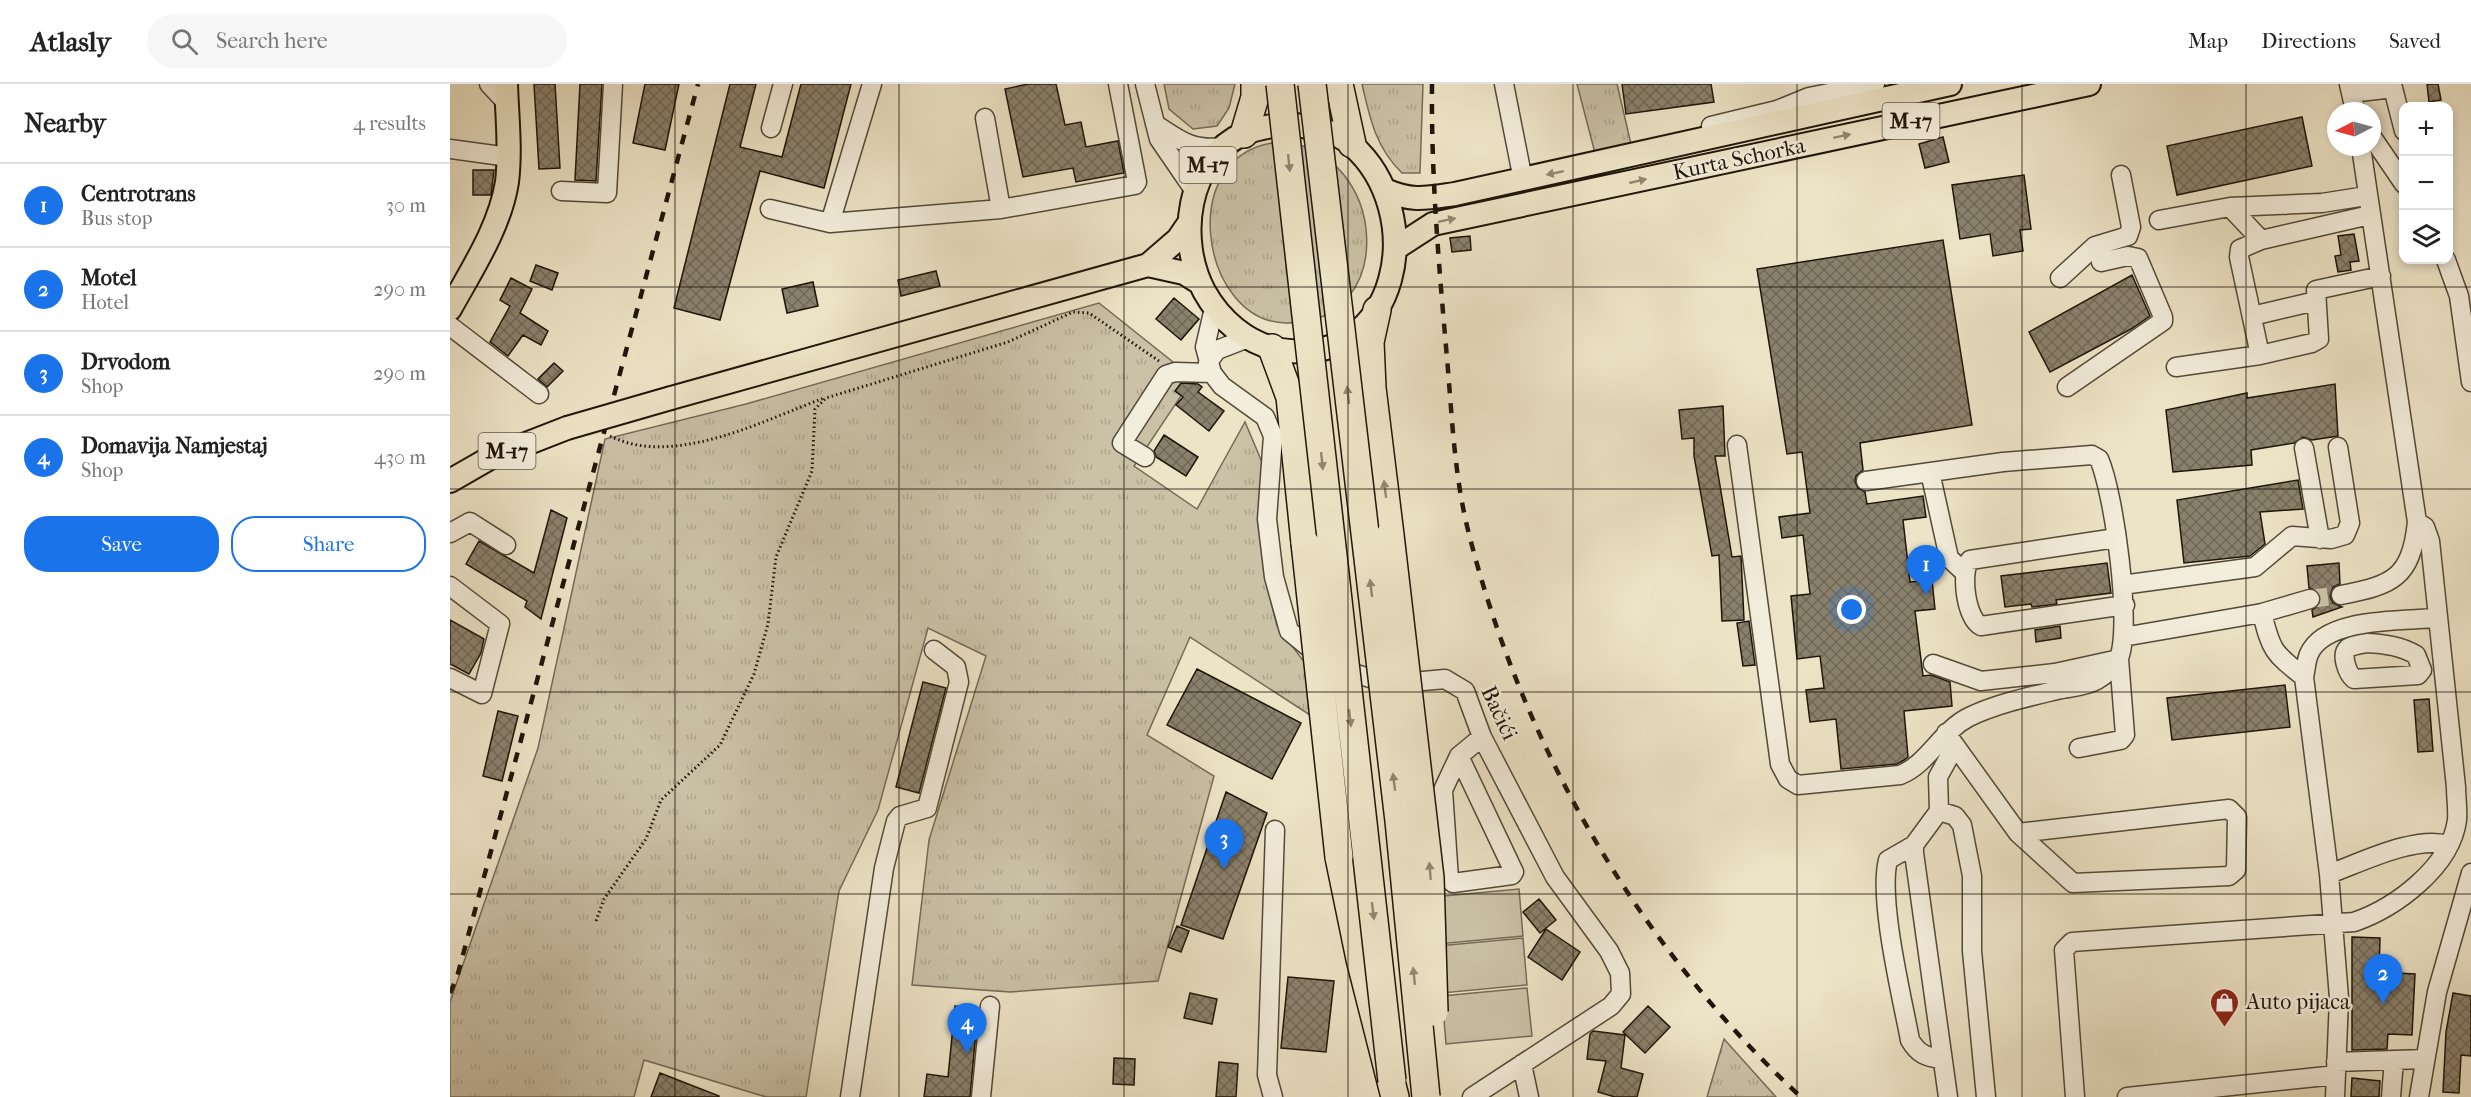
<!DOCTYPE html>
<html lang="en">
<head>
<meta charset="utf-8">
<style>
  body { margin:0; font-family:"IM FELL French Canon",serif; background:#f6f6f6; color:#222 }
  .controls { position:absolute; right:18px; top:18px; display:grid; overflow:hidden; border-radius:12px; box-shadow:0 3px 9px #0003 }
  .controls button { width:54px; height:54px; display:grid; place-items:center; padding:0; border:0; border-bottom:2px solid #e0e0e0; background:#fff; color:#222; font:30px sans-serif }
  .compass { position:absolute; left:1877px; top:18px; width:54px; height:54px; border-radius:50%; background:#fff; box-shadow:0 3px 9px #0003; rotate:264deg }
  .you { position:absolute; left:1402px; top:526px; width:21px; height:21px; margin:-15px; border:4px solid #fff; border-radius:50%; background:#1a73e8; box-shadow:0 0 0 9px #1a73e833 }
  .badge { display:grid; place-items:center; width:39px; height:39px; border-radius:50%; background:#1a73e8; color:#fff; font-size:20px; font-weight:700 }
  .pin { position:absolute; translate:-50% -50px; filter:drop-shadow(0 2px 3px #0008) }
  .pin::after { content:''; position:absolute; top:32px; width:21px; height:18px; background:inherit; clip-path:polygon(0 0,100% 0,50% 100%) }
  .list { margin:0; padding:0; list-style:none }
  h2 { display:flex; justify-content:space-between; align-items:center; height:78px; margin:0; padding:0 24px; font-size:26px }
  h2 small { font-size:20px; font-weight:400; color:#767676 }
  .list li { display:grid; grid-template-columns:39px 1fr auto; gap:18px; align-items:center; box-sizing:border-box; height:84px; padding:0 24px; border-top:2px solid #e0e0e0 }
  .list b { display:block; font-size:22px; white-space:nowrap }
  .list p { margin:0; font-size:20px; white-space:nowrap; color:#767676 }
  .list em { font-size:20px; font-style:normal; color:#767676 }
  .actions { display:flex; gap:12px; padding:18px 24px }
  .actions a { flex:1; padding:14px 0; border:2px solid #1a73e8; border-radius:24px; text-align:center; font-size:21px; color:#1a73e8 }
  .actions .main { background:#1a73e8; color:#fff }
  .icon { flex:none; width:33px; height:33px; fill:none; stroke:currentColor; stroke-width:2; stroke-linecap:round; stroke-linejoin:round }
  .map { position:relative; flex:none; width:2021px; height:1013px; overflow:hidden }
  header { display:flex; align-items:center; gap:36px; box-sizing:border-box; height:84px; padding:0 30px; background:#fff; border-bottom:2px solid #e0e0e0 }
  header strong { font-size:28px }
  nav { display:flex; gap:33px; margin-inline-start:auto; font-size:21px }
  .search { width:420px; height:54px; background:#f6f6f6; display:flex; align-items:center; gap:15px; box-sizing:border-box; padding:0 21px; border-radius:33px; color:#767676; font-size:22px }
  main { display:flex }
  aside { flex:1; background:#fff }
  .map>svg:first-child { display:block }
  .grass { fill:url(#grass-tufts); stroke:#746b58; stroke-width:1.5 }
  .pitch { fill:#cac1a7; stroke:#746b58; stroke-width:1.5 }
  .building { fill:url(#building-cross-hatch); stroke:#1e1509; stroke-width:1.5 }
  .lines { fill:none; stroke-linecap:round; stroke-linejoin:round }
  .minor-tunnel { stroke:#cec5aa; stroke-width:18; stroke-dasharray:18 9; stroke-linecap:butt }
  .minor-casing { stroke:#524938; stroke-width:21 }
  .major-casing { stroke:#1e1509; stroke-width:26 }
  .highway-casing { stroke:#1e1509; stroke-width:30 }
  .path { stroke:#1e1509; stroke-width:3; stroke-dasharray:1.5 3; stroke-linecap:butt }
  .minor { stroke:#f3eddb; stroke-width:18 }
  .major { stroke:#ede4c7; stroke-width:22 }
  .highway { stroke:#ede4c7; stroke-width:27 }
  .rail { stroke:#1e1509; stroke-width:4.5; stroke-dasharray:10 10; stroke-linecap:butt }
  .major-bridge-casing { stroke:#1e1509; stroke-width:26; stroke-linecap:butt }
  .highway-bridge-casing { stroke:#1e1509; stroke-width:30; stroke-linecap:butt }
  .major-bridge { stroke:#ede4c7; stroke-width:22 }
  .highway-bridge { stroke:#ede4c7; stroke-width:27 }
  .oneway { fill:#908772 }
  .grid { fill:none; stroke:#1e1509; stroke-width:1.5; stroke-opacity:0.55 }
  .labels { text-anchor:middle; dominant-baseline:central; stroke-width:5; stroke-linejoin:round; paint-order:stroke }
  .shield { fill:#f3eddb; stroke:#5e5648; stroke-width:1.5 }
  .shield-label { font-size:21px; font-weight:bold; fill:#1e1509 }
  .street-label { font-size:22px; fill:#1e1509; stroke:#f3eddb }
  .poi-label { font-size:22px; fill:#1e1509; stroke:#f3eddb; text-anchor:start }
</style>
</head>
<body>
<header>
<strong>Atlasly</strong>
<div class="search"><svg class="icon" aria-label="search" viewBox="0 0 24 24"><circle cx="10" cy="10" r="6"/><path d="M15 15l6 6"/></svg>Search here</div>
<nav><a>Map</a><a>Directions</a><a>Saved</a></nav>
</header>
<main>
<aside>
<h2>Nearby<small>4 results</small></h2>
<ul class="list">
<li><span class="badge">1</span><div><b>Centrotrans</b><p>Bus stop</p></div><em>30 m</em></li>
<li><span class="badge">2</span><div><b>Motel</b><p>Hotel</p></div><em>290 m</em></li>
<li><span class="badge">3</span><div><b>Drvodom</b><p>Shop</p></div><em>290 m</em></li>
<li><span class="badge">4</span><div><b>Domavija Namjestaj</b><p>Shop</p></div><em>430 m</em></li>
</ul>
<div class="actions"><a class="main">Save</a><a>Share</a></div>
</aside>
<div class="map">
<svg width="2021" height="1013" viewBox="0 0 2021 1013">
  <defs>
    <pattern id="grass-tufts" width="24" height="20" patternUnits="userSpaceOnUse" patternTransform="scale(1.5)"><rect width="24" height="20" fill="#cac1a7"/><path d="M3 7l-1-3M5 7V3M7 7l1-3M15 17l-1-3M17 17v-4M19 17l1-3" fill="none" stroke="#ada58e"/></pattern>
    <pattern id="building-cross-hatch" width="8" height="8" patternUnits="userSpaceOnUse" patternTransform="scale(1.5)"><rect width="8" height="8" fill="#8a816c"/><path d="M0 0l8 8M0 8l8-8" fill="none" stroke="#706857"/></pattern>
  </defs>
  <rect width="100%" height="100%" fill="#ede4c7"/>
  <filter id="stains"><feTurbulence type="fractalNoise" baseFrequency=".00333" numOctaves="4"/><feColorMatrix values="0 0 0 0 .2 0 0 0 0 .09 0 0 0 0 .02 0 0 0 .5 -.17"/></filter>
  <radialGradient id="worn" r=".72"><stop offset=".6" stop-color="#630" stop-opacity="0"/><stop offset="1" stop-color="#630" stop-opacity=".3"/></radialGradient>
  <path class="grass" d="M 714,0 L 785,0 L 779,24 L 767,42 L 743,45 L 719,25 Z
    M 912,0 L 973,0 L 970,89 L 952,89 C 926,64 920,35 912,0 Z
    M 1127,0 L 1167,0 L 1181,60 L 1145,69 Z
    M 833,58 C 938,68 950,241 836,239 C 749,238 723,63 833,58 Z
    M 649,219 L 743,294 L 684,382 L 747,425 L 795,338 L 814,383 L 818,506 L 827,542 L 858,583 L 860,631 L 740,553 L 697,651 L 764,692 L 708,897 L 560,908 L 462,901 L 479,756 L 536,572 L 478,544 L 428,726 L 389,807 L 356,1013 L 316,1013 L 194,976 L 184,1013 L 0,1013 L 0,918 L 88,664 L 155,355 L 296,320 Z
    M 1274,955 L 1326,1013 L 1257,1013 Z"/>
  <path class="pitch" d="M 1069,805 L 1073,852 L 988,860 L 983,813 Z
    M 1073,854 L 1077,901 L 992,909 L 988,862 Z
    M 1077,904 L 1082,952 L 996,960 L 992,912 Z"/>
  <path class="building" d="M 84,0 L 105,0 L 110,84 L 89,85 Z
    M 130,0 L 152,0 L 146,97 L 125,96 Z
    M 195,0 L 229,0 L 215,66 L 183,59 Z
    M 280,0 L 306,0 L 290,63 L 332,73 L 351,0 L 401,0 L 374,104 L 310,87 L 270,236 L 224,224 Z
    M 578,0 L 606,0 L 615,41 L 631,38 L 636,63 L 668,57 L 674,89 L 626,98 L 623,84 L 573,93 L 555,5 Z
    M 1172,0 L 1261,0 L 1264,18 L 1176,30 Z
    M 1977,0 L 1988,0 L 1991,16 L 1979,18 Z
    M 1852,33 L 1862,82 L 1727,111 L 1717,62 Z
    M 1493,53 L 1499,78 L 1475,84 L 1469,60 Z
    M 23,86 L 44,86 L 41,111 L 23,111 Z
    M 1574,91 L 1581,145 L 1570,146 L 1573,167 L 1543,172 L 1540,150 L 1510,155 L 1502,101 Z
    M 1904,150 L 1909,177 L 1900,178 L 1901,186 L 1888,188 L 1885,172 L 1891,171 L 1888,152 Z
    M 1020,152 L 1021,166 L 1002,168 L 1000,154 Z
    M 1493,156 L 1522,341 L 1410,359 L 1413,386 L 1406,392 L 1405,398 L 1408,404 L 1415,408 L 1417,420 L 1473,412 L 1476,433 L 1453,436 L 1460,498 L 1482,496 L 1485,525 L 1465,527 L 1473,592 L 1481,591 L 1500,598 L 1502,622 L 1454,627 L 1458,673 L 1454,676 L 1447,680 L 1391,685 L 1386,635 L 1360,638 L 1356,606 L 1374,604 L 1370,572 L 1347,575 L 1341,512 L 1360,510 L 1353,451 L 1332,454 L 1329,433 L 1360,429 L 1352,368 L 1337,370 L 1307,185 Z
    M 86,181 L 108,189 L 102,206 L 80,197 Z
    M 486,187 L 490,202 L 451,212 L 448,196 Z
    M 1682,191 L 1700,232 L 1681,245 L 1600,288 L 1579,248 Z
    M 61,194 L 82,205 L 70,229 L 98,247 L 91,261 L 73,251 L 58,272 L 40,258 L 60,222 L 50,216 Z
    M 363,198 L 368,222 L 337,229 L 332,205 Z
    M 724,214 L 749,235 L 731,256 L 706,235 Z
    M 104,279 L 113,287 L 97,303 L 88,295 Z
    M 731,299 L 748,300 L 752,303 L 748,308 L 774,327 L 759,347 L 726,321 L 733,313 L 725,307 Z
    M 1885,300 L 1888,352 L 1862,356 L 1853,353 L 1844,359 L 1801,366 L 1802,381 L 1723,388 L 1716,326 L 1797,309 L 1797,314 Z
    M 1273,322 L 1275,372 L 1265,372 L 1282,473 L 1291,472 L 1294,536 L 1272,537 L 1269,471 L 1262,472 L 1244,372 L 1244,354 L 1232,355 L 1229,326 Z
    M 714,351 L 748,373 L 736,392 L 706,373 L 704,367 Z
    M 1848,396 L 1853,425 L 1810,428 L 1815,460 L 1800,472 L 1734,479 L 1727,416 Z
    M 101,426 L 117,434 L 91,535 L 75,523 L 77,517 L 16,480 L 29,457 L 84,489 Z
    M 1657,479 L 1661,509 L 1606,516 L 1607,520 L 1582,523 L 1581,520 L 1555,523 L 1551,492 Z
    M 1889,479 L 1890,500 L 1883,503 L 1880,513 L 1883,519 L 1892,523 L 1863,533 L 1862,526 L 1868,522 L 1871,512 L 1867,507 L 1859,504 L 1857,482 Z
    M 0,536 L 34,555 L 31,569 L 19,590 L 0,580 Z
    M 1299,537 L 1305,581 L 1293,582 L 1287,539 Z
    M 1610,542 L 1611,554 L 1586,558 L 1585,546 Z
    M 747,585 L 851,639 L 822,695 L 717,641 Z
    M 473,598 L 496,604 L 469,709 L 446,703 Z
    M 1835,601 L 1840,643 L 1722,656 L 1717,614 Z
    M 1979,615 L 1983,667 L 1968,668 L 1964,616 Z
    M 48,627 L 68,632 L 52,697 L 33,692 Z
    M 776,708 L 817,729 L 773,855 L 731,841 Z
    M 1089,815 L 1106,836 L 1090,849 L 1073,828 Z
    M 727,842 L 739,847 L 731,868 L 718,863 Z
    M 1096,845 L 1130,868 L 1112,896 L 1078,873 Z
    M 1902,853 L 1930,854 L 1929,888 L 1965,890 L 1962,951 L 1938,950 L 1937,965 L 1902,966 Z
    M 838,893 L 884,897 L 876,968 L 831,964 Z
    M 740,909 L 767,915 L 762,940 L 734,934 Z
    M 2003,909 L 2021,912 L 2021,972 L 2011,971 L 2009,1009 L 1993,1008 L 1996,948 Z
    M 505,922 L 528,925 L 520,1013 L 474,1013 L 477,990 L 498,993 Z
    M 1198,922 L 1220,943 L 1195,969 L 1173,948 Z
    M 1143,947 L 1175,951 L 1171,984 L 1193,990 L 1187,1013 L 1165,1013 L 1148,1008 L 1156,977 L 1137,975 L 1140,950 Z
    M 664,974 L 685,975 L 684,1001 L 663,1000 Z
    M 769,978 L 788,980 L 786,1013 L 766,1013 Z
    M 210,989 L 269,1012 L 269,1013 L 201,1013 Z
    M 1902,994 L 1930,997 L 1929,1013 L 1901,1013 Z"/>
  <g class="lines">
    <path class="minor-tunnel" d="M 1860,515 L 1891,511"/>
    <defs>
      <path id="minor" d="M 39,0 L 57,19
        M 695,0 L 709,55 L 744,106
        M 1054,0 L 1073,96
        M 1899,0 L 1905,27
        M 1901,9 L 1943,4 L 1954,47
        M 535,34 L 551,125 L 685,101 L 687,98 L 668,0
        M 705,40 C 731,57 742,67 774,63
        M 1261,42 L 1327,26 L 1359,13 L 1425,0
        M 321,44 L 333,0
        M 1922,53 L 1954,100
        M 0,65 L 59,73
        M 111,107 L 157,109 L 163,0
        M 1780,123 L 1811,156
        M 320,125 L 380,139 L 551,125
        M 1709,136 L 1780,123 L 1872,119 L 1916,112
        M 380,139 L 422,0
        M 1996,176 L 2009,212 L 2021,298
        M 1610,194 L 1645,162 L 1678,152 L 1681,143 L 1671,91
        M 764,224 L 755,263 L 762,289 L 772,302 L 815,333 L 823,352 L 817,435 L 824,493 L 839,547 L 883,583 L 940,600 L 995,595 L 1015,607 L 1032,653 L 1105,793 L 1159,867 L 1170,889 L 1171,910 L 1161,922 L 1022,1013
        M 1802,232 L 1866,217
        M 0,242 L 89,310
        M 1810,271 L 1862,259 L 1869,255 L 1866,206 L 1931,192
        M 758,278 L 767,266 L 798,254
        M 1726,283 L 1810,271 L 1789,173 L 1790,165 L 1811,156 L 1920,131
        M 1617,303 L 1713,237 L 1713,233 L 1688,174 L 1678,172 L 1651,178
        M 1287,361 L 1330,680 L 1338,695 L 1348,701 L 1450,691 C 1478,680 1491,647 1519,633 C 1546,620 1578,613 1607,606 C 1620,603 1635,603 1647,596 C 1654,592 1666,582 1669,574 C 1682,540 1664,409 1649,375 L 1642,371 L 1553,378 L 1416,397
        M 1854,364 L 1870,455
        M 695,373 L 672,359 L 716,291 L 725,288 L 762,289
        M 1480,388 L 1499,474 L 1514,488
        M 0,449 L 20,438 L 56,461
        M 1666,454 L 1520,476 C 1510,488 1516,535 1531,542 L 1675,521
        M 1672,501 L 1805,483 L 1842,452 L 1881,455 L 1895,451 L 1900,439 L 1888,363
        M 0,502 L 50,540 L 32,610 L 0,594
        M 1891,511 C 1943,501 1961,494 1967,438 L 1911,63
        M 1812,529 C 1821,566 1823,569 1854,593
        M 1673,553 L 1812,529 L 1860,515
        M 1917,559 C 1935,560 1951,562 1966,571 L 1972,586 L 1968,591 L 1904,595 C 1898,590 1890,571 1898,564 C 1903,561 1912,560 1917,559 Z
        M 1483,580 L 1531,597 L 1605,589 L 1669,575 L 1675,651 L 1671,656 L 1629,664
        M 1496,649 L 1568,749 L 1623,799 L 1779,792 L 1786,786 L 1787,733 L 1779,725 L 1568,749
        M 1009,672 L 1064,788 L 1062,791 L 1003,799 L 999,795 L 993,706 L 1009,672 L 1032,653
        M 1489,727 L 1505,732 L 1512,741 L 1522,792 L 1522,867 L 1536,1013
        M 1464,761 L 1438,776 C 1428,815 1452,913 1460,956 C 1468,970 1476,973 1492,975
        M 1879,790 C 1910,779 1965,751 1998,761
        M 1886,978 L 1975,975
        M 1072,980 L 1079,1013
        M 400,1013 L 434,784 L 446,737 L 450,732 L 477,724 L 509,598 L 506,583 L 484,566
        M 531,1013 L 540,922
        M 823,1013 L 817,991 L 825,746
        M 1498,1013 L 1464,769 L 1464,761 L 1489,727 L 1488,693 L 1504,664
        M 1625,1013 L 1614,866 L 1622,858 L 1904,838 C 1945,824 2001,783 2007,736 C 2008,726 2006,714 2006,703 L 1980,457 L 1975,443 L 1967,438
        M 1677,1013 L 1886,991
        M 1885,1013 L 1889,914 L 1879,790 L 1854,593 C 1856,585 1856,577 1859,570 C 1875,533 1953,537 1986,534
        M 1941,1013 L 1944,976
        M 1969,1013 L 1987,908 L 2021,789"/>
      <path id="major" d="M 834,40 C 858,42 884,45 902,61 C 979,129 950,284 831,266 C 797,260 770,236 754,207 C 727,156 736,75 795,49 C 807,44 821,42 834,40 Z
        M 935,106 C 962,118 977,114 1005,110 L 1500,0
        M 946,164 L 983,140 L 1639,0
        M 698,181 L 734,189 L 750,199
        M 0,225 C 22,185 50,143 57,98 C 61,65 57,33 56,0
        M 221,314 L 698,181 L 728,155 L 739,139
        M 0,397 L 40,374 L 117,344"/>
      <path id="highway" d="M 889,0 L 902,60
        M 794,50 L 805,13 L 805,0
        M 927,226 L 920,258 L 922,304 L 940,451
        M 822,264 L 840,313 L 855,459
        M 889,773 L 910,875 L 945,1013"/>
    </defs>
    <use href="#minor" class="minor-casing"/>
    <use href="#major" class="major-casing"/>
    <use href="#highway" class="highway-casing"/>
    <path class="path" d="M 160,352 C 223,384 312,337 374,314
      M 146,837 L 154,815 L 196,755 L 211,716 L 270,661 L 304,590 L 318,540 L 326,473 L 362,387 L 365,325 L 376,314 L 558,258 L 623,228 L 639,229 L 709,277"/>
    <use href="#minor" class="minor"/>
    <use href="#major" class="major"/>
    <use href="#highway" class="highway"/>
    <path class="rail" d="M 982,0 C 981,92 989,183 997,274 C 1002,331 1004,390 1018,446 C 1071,660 1189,864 1351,1013
      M 0,909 L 7,893 L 248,0"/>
    <defs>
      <path id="major-bridge" d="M 117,344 L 221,314"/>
      <path id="highway-bridge" d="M 830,0 L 942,997
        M 862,0 L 949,737 L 976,1013
        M 940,451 L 980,794 L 984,928
        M 855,459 L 889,773"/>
    </defs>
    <use href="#major-bridge" class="major-bridge-casing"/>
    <use href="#highway-bridge" class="highway-bridge-casing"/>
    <use href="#major-bridge" class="major-bridge"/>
    <use href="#highway-bridge" class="highway-bridge"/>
  </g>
  <defs><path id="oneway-solid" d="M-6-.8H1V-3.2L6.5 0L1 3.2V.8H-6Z" transform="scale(1.5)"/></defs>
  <g class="oneway">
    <use href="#oneway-solid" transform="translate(1392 52) rotate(-12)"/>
    <use href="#oneway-solid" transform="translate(839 79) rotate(84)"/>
    <use href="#oneway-solid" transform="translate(1105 89) rotate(168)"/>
    <use href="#oneway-solid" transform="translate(1188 97) rotate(-13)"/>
    <use href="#oneway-solid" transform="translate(997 136) rotate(-12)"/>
    <use href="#oneway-solid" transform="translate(898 311) rotate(-97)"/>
    <use href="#oneway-solid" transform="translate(872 377) rotate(84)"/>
    <use href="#oneway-solid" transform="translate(935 405) rotate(-97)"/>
    <use href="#oneway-solid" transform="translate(921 504) rotate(-97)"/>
    <use href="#oneway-solid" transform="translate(900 634) rotate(83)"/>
    <use href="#oneway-solid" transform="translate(944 698) rotate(-97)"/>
    <use href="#oneway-solid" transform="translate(980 787) rotate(-95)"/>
    <use href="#oneway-solid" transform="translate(923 827) rotate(83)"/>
    <use href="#oneway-solid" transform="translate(964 892) rotate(-96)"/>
  </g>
  <path class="grid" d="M 225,0 L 225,1013M 449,0 L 449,1013M 674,0 L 674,1013M 898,0 L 898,1013M 1123,0 L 1123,1013M 1347,0 L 1347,1013M 1572,0 L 1572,1013M 1796,0 L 1796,1013M 0,203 L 2021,203M 0,405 L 2021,405M 0,608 L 2021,608M 0,810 L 2021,810"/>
  <defs>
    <symbol id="shop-pin" viewBox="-11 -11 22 30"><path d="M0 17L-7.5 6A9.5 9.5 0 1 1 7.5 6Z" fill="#8f2418" stroke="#f3eddb"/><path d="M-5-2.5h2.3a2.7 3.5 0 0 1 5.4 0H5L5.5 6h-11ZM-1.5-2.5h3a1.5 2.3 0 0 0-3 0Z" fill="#fff"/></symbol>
  </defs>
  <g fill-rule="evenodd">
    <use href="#shop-pin" x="1758" y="902" width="33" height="45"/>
  </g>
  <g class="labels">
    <g class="shield">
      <rect x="1432.5" y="19" width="57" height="36" rx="4.5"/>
      <rect x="729.5" y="63" width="57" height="36" rx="4.5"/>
      <rect x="28.5" y="349" width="57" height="36" rx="4.5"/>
    </g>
    <g class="shield-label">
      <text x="1461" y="37">M-17</text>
      <text x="758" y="81">M-17</text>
      <text x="57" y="367">M-17</text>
    </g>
    <g class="street-label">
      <text transform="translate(1289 75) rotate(-12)">Kurta Schorka</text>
      <text transform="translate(1049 629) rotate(65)">Bačići</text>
    </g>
    <g class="poi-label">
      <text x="1796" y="918">Auto pijaca</text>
    </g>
  </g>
  <rect width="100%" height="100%" filter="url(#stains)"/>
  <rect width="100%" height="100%" fill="url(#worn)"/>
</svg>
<div class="controls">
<button>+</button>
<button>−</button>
<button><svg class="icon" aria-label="layers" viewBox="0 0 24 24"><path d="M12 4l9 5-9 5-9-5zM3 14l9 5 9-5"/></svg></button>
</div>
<svg class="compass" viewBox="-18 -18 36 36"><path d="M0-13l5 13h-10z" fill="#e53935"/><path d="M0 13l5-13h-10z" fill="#767676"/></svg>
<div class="you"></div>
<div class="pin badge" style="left:1476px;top:511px">1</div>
<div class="pin badge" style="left:1933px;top:920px">2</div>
<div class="pin badge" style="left:774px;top:785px">3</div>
<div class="pin badge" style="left:517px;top:969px">4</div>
</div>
</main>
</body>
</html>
